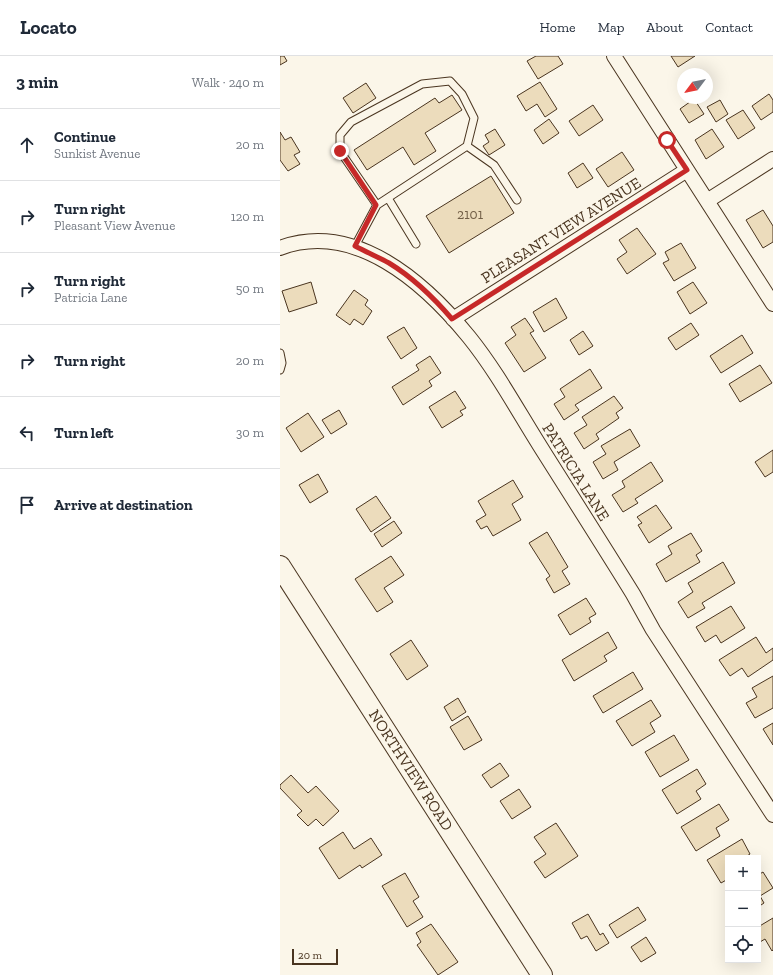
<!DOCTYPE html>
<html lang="en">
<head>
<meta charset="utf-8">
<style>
  body { margin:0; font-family:"Zilla Slab",serif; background:#f2f2f3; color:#1f2937 }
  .controls { position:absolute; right:12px; bottom:12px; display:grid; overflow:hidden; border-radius:0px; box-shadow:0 4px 16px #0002 }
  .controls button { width:36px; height:36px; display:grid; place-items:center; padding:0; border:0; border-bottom:1px solid #e0e1e3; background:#fff; color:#1f2937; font:20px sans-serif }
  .compass { position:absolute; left:397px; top:12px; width:36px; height:36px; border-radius:50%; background:#fff; box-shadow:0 4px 16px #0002; rotate:238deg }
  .scale { position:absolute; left:12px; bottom:10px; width:46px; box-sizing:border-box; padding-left:4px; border:2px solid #4a3520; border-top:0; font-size:11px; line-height:14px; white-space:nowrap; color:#4a3520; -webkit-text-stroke:3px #fbf6e9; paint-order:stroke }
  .stop { position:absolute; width:12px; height:12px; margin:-9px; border:3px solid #c62828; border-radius:50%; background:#fff }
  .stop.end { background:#c62828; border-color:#fff; box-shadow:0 1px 4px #0008 }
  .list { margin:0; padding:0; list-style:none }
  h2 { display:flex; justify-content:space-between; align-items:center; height:52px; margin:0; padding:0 16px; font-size:17px }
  h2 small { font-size:13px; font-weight:400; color:#747a83 }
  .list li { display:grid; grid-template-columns:26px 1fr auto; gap:12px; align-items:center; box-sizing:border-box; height:72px; padding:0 16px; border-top:1px solid #e0e1e3 }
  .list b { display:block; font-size:15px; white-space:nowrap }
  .list p { margin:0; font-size:13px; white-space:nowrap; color:#747a83 }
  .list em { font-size:13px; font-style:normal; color:#747a83 }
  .icon { flex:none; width:22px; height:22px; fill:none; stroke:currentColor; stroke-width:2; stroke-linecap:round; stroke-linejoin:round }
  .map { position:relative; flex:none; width:493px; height:919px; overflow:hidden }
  header { display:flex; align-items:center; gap:24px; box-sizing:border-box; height:56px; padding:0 20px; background:#fff; border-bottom:1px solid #e0e1e3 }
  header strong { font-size:19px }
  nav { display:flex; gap:22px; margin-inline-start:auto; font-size:14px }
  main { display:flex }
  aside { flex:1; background:#fff }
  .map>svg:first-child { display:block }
  .building { fill:#ecdcbc; stroke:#4a3520 }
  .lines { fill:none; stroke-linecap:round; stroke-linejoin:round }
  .lane-casing { stroke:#4a3520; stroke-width:9 }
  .street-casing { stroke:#4a3520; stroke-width:16 }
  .secondary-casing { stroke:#4a3520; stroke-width:22 }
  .lane { stroke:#fbf6e9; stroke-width:7 }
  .street { stroke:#fbf6e9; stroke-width:14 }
  .secondary { stroke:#fbf6e9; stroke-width:20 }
  .route { stroke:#c62828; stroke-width:5 }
  .labels { text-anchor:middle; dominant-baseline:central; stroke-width:3; stroke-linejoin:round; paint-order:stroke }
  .number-label { font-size:14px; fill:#725f47 }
  .street-label { font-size:16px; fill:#4a3520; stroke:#fbf6e9 }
</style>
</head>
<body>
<header>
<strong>Locato</strong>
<nav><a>Home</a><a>Map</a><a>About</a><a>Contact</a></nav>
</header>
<main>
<aside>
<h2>3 min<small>Walk · 240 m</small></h2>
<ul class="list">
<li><svg class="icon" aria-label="ahead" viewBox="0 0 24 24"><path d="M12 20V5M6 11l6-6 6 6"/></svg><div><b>Continue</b><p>Sunkist Avenue</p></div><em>20 m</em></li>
<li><svg class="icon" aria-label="right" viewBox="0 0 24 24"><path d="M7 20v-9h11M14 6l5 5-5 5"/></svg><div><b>Turn right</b><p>Pleasant View Avenue</p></div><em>120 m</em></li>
<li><svg class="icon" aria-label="right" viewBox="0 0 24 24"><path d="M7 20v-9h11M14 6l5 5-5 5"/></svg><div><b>Turn right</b><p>Patricia Lane</p></div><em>50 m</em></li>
<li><svg class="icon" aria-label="right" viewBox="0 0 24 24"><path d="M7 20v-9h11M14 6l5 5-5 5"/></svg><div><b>Turn right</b></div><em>20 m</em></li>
<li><svg class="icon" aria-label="left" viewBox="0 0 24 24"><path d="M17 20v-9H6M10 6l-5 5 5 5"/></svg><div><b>Turn left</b></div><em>30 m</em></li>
<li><svg class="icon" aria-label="arrive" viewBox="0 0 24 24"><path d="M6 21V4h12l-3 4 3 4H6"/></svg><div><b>Arrive at destination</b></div></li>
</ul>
</aside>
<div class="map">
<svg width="493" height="919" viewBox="0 0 493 919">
  <rect width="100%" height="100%" fill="#fbf6e9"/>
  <path class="building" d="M 0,0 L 4,0 L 7,5 L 0,9 Z
    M 256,0 L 278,0 L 283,8 L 258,23 L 247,5 Z
    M 391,0 L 415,0 L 398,11 Z
    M 260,26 L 277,53 L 265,61 L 257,48 L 246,55 L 237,40 Z
    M 86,27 L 96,42 L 73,57 L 63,42 Z
    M 489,38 L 493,44 L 493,56 L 481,64 L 472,50 Z
    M 172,39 L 182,54 L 145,77 L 156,95 L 134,109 L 123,91 L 87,114 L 74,94 L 155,42 L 159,47 Z
    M 414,43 L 424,58 L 409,67 L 400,53 Z
    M 440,44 L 448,58 L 436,66 L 427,51 Z
    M 313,49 L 323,64 L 299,80 L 289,65 Z
    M 463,54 L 475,72 L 458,83 L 446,64 Z
    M 269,63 L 279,77 L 263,88 L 254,74 Z
    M 215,73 L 225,89 L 209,99 L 203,90 L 209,86 L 205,79 Z
    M 432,73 L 444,91 L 426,103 L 415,84 Z
    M 0,76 L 5,84 L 11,81 L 20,96 L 14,99 L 20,108 L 8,115 L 0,104 Z
    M 342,96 L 354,114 L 328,131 L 316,113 Z
    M 303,107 L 313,122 L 297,132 L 288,117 Z
    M 211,120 L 234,157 L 169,197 L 146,160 Z
    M 483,154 L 493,170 L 493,186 L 483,192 L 466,164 Z
    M 357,172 L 376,198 L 347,218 L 337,203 L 347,196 L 339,184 Z
    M 401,187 L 416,212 L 394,225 L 383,207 L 389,204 L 385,196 Z
    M 31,226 L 37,247 L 9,256 L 2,235 Z
    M 413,226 L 427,247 L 410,258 L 397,236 Z
    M 74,234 L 88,244 L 85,249 L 92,255 L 83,269 L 74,263 L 70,269 L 56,259 Z
    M 276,242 L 287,262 L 264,276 L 253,256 Z
    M 245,262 L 254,275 L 250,277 L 266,302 L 244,316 L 225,287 L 236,279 L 231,271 Z
    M 411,267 L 419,279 L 396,294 L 388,282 Z
    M 124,271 L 137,292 L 121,303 L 107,281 Z
    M 303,275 L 313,290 L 299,299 L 290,284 Z
    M 462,279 L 473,297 L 441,317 L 430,300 Z
    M 150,300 L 161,317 L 149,325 L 152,330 L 123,349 L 112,331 L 139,314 L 136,309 Z
    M 480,309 L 492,327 L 460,346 L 449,328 Z
    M 310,313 L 322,332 L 295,349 L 299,354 L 284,364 L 274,348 L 285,341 L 280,333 Z
    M 175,335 L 186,352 L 180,355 L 183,359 L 162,372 L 149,351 Z
    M 334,340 L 343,352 L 336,357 L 339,362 L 316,378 L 319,383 L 304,393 L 294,377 L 307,369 L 302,361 Z
    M 59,354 L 67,368 L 51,378 L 42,364 Z
    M 28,357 L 44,381 L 21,396 L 6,372 Z
    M 350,373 L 360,390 L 334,406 L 338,414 L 323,423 L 313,406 L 326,398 L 321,390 Z
    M 493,394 L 493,416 L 485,421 L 475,406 Z
    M 371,406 L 383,425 L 355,443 L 358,447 L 343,456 L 332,439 L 345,431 L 342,425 Z
    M 38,418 L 48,436 L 30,447 L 19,429 Z
    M 233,424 L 243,441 L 232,448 L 241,464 L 213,480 L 207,470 L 201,473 L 196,465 L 206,459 L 198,445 Z
    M 96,440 L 111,462 L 91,476 L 76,453 Z
    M 376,449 L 392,472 L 369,487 L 358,469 L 362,467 L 357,461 Z
    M 114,465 L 122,477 L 102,491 L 94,478 Z
    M 267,476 L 288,511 L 282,515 L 290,528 L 274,537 L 266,523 L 270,520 L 249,487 Z
    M 411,477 L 422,495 L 416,499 L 420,506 L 386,526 L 376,508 L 392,498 L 388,490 Z
    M 111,500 L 124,519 L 104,532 L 113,546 L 97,556 L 75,523 Z
    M 443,506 L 455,527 L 422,547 L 425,552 L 408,562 L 398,546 L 413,536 L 408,527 Z
    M 306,542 L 316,558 L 309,562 L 311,566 L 290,579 L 278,559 Z
    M 451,550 L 465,572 L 441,587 L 436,579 L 425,586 L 416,571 Z
    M 328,576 L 337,592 L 324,600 L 327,605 L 294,625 L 282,604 Z
    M 476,581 L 486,597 L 493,592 L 493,604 L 468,621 L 462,612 L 450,620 L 439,604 Z
    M 131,584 L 148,610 L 127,624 L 110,598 Z
    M 353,616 L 363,633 L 323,657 L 313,640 Z
    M 493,620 L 493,652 L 475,662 L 466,647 L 477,641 L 472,632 Z
    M 178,642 L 186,656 L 172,665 L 164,651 Z
    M 371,644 L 381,660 L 370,667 L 375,676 L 352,690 L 336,665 Z
    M 188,660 L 202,684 L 184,694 L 170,671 Z
    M 493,667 L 493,689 L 483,673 Z
    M 394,679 L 409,704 L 380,721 L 365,696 Z
    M 220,707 L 229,720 L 211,732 L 202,719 Z
    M 417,713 L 426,728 L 416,735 L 421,743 L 397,758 L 382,734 Z
    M 11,719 L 28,737 L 36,730 L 59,755 L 43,770 L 36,763 L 28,770 L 17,759 L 22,755 L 0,732 L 0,729 Z
    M 239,733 L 251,751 L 232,763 L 220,745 Z
    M 439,748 L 449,764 L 436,772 L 440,780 L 416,795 L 401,771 Z
    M 276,767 L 298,800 L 265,822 L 254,806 L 266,798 L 254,781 Z
    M 63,776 L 74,793 L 91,782 L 102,799 L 82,812 L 80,809 L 59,823 L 39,792 Z
    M 462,783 L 470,798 L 464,802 L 448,802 L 448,823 L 441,827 L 427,804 Z
    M 483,816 L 493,832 L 480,840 L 484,847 L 478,851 L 478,819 Z
    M 125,817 L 139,841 L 133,845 L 143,861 L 127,871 L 102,830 Z
    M 358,851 L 366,864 L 337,882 L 329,869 Z
    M 308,858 L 320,879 L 323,877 L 329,887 L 316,895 L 307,880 L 301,883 L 292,867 Z
    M 493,862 L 493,894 L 492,895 L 485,883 L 480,886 L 478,884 L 478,871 Z
    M 151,868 L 178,906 L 158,919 L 137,889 L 141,886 L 136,877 Z
    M 366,881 L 376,897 L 361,906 L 351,891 Z"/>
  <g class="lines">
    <defs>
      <path id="lane" d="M 187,90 L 214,109 L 237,144
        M 108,142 L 136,188
        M 75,190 L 97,149 L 187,90 L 194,62 L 182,38 L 170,25 L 142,28 L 71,66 L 60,79 L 60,95 L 97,149
        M 0,297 L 2,307 L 0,314"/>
      <path id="street" d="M 334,0 L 493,248
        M 427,145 L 493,103
        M 0,192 C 75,164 145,227 189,281 C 218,317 240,359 265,398 C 294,444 324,491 353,538 L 373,574 L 493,759
        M 173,263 L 407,114"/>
      <path id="secondary" d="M 0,510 L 262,919"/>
    </defs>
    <use href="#lane" class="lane-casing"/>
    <use href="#street" class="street-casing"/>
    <use href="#secondary" class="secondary-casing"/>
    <use href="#lane" class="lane"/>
    <use href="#street" class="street"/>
    <use href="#secondary" class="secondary"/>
  </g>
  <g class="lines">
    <path class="route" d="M 60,95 L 96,149 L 75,190 C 86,196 98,201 109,207 C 132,221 154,242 172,263 L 407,114 L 387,84"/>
  </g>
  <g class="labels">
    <g class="number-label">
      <text x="190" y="158">2101</text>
    </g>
    <g class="street-label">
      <text transform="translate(281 174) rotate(-32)">PLEASANT VIEW AVENUE</text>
      <text transform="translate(296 416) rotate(58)">PATRICIA LANE</text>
      <text transform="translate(131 714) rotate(57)">NORTHVIEW ROAD</text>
    </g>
  </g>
</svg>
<div class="controls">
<button>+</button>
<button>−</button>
<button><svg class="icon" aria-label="locate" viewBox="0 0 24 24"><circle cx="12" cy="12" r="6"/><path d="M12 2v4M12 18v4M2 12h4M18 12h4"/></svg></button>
</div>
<svg class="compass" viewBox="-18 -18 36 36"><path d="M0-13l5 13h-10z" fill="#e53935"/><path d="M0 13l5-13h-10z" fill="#747a83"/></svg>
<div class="scale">20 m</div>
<div class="stop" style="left:387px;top:84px"></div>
<div class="stop end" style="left:60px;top:95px"></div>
</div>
</main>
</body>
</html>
